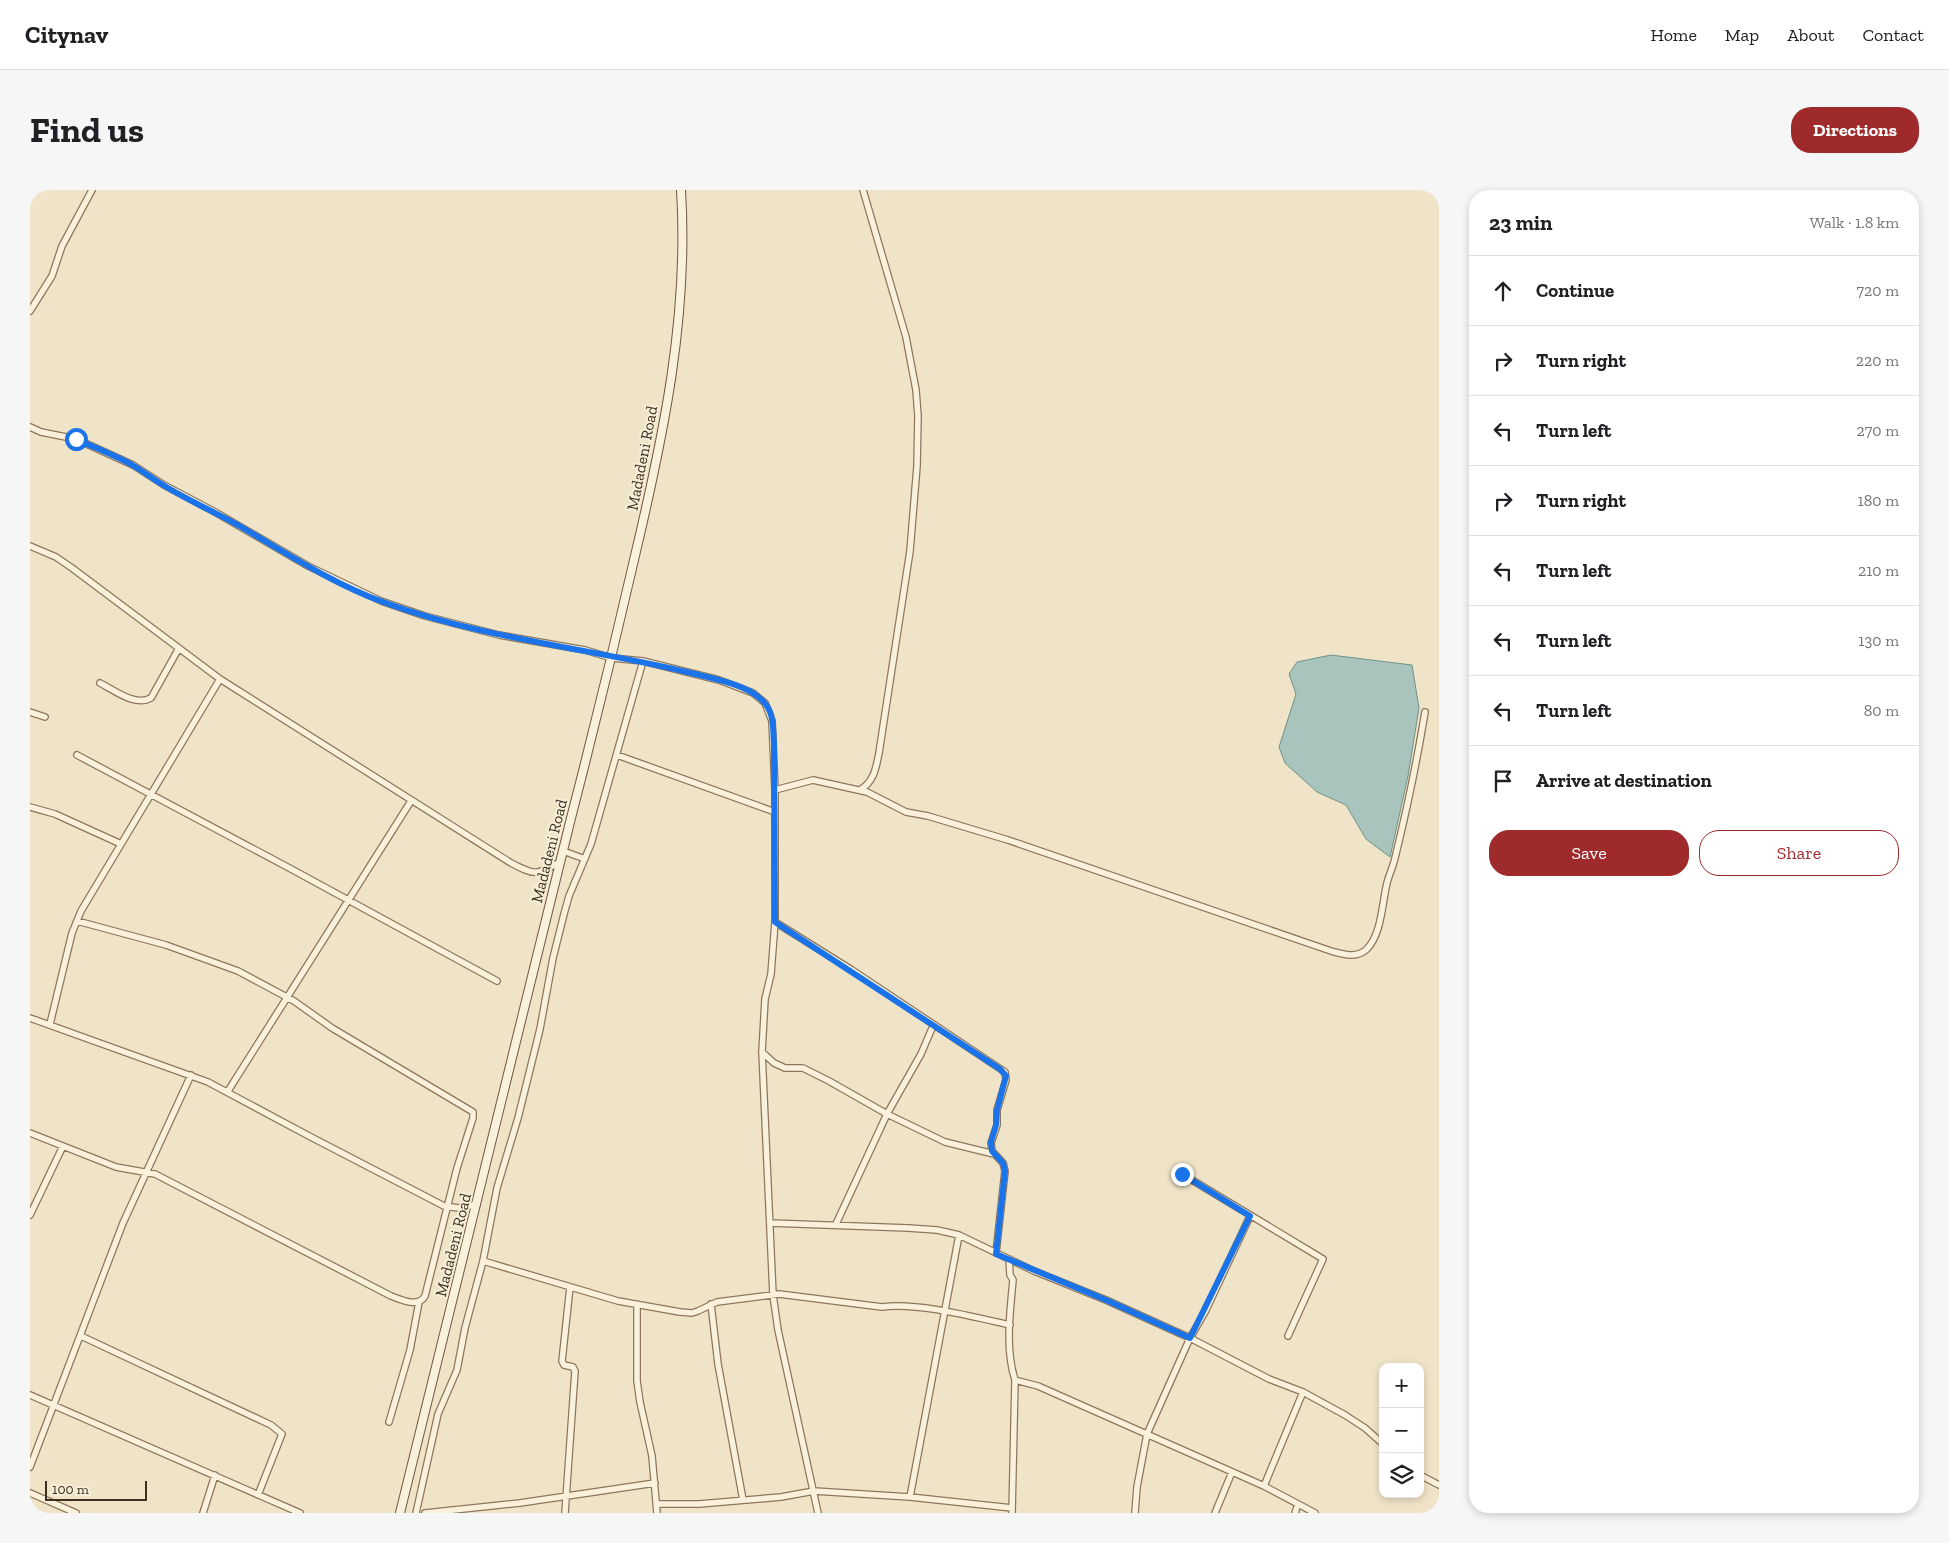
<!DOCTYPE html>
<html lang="en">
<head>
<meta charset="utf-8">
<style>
  body { margin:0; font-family:"Zilla Slab",serif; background:#f6f6f6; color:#202124 }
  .controls { position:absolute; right:15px; bottom:15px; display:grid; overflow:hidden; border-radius:10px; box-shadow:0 2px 8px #0003 }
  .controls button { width:45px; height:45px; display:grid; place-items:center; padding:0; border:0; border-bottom:1px solid #e0e0e0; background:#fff; color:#202124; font:25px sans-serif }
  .scale { position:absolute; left:15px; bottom:12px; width:102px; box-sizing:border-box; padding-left:5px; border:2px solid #3d2e20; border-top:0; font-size:14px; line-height:18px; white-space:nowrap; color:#3d2e20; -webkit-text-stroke:4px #f7eed8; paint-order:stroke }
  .stop { position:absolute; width:15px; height:15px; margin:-11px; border:4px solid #1a73e8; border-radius:50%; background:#fff }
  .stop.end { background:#1a73e8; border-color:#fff; box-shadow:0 1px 5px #0008 }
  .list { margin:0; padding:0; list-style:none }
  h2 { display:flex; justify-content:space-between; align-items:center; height:65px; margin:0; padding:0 20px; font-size:21px }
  h2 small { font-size:16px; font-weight:400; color:#757577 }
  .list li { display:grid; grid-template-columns:32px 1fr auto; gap:15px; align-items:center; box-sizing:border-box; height:70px; padding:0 20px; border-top:1px solid #e0e0e0 }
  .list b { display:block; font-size:19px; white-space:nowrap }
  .list em { font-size:16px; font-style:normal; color:#757577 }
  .actions { display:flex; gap:10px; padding:15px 20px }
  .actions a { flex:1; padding:11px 0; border:1px solid #9e2a2b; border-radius:20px; text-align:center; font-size:18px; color:#9e2a2b }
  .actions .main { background:#9e2a2b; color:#fff }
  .icon { flex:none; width:28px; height:28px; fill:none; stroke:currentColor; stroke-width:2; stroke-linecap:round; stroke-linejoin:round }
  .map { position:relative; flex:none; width:1409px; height:1323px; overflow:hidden; border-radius:20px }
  header { display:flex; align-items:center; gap:30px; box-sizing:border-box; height:70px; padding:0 25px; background:#fff; border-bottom:1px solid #e0e0e0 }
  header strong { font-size:24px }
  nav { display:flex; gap:28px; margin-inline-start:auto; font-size:18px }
  .intro { display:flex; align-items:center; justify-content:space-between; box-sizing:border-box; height:120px; padding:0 30px }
  h1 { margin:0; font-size:35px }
  .button { padding:12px 22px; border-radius:20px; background:#9e2a2b; color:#fff; font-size:18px; font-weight:700 }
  main { display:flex; gap:30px; padding:0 30px }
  aside { flex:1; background:#fff; border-radius:20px; box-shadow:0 2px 8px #0003 }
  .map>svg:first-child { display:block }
  .water { fill:#a9c4bc; stroke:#6f938a }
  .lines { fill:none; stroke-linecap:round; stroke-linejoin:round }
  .street-casing { stroke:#8d765c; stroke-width:8 }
  .secondary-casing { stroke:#6f573f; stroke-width:10 }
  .street { stroke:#faf1dc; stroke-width:5.5 }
  .secondary { stroke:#faf1dc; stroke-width:8 }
  .route { stroke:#1a73e8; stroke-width:6 }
  .labels { text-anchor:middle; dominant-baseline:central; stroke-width:4; stroke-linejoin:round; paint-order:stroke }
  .street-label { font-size:16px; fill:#3d2e20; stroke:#f7eed8 }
</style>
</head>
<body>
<header>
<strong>Citynav</strong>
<nav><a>Home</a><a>Map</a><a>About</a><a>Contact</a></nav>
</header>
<div class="intro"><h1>Find us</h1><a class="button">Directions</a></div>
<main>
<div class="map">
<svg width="1409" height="1323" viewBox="0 0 1409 1323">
  <rect width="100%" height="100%" fill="#f0e4c8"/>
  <path class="water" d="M 1301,465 L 1382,475 L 1389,518 L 1378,586 L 1360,667 L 1336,649 L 1316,615 L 1287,602 L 1255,573 L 1249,557 L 1266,504 L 1259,484 L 1267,472 Z"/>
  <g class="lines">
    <defs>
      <path id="street" d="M 0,121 L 22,86 L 32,56 L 62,0
        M 0,237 L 11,242 L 46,249 L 103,275 L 134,295 L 185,322 L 278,376 L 351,411 L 395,426 L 469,445 L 555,460 L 582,468 L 613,471 L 689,490 L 723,503 L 735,513 L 742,531 L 745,600 L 745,732 L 741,784 L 735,809 L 732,862 L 743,1105 L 748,1140 L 788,1323
        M 0,356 L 26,367 L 42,378 L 190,489 L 481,673 C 506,686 506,685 530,672
        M 70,493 C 84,500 105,517 121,508 L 149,458
        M 0,522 L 15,527
        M 47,565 L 263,680 L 467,791
        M 587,565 L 745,622
        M 745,600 L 783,590 L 837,602 L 876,622 L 898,626 L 978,650 L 1301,761 C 1312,764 1327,769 1337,759 C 1352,743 1352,713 1357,693 C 1359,685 1363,677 1365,668 C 1377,619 1387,571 1395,522
        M 830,600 C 844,592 846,578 849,563 L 880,361 L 887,276 L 888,226 L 886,200 L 876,147 L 833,0
        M 0,617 L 25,624 L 91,654
        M 533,661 L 555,669
        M 745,732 L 822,780 L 975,882 L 976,890 L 967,920 L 967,935 L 961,953 L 962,961 L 973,973 L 975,981 L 966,1063
        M 0,828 L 178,892 L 279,946 L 414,1016 L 429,1018 L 447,1014
        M 20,834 L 42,743 L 51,721 L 190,489
        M 732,862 L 744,873 L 755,878 L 773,878 L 799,891 L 857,924 L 915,952 L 964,964
        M 198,901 L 381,611
        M 0,943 L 86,977 L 125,984 L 361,1106 C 372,1110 388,1118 395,1106 L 427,978 L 443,928 L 443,922 L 302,838 L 264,811 L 208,781 L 136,755 L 47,731
        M 1152,984 L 1293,1069 L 1258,1146
        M 0,1025 L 33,956
        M 740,1033 L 878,1038 L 907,1040 L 929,1045 L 1004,1081 L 1076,1110 L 1160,1148 L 1239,1189 L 1273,1202 L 1315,1225 L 1335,1238 L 1353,1254
        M 806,1034 L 857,924 L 891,864 L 903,836
        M 979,1069 L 980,1085 L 983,1090 C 980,1123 975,1159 985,1190 L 982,1323
        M 453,1071 L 588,1111 L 650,1122 L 662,1123 L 668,1121 L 687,1112 L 749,1104 L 852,1117 C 887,1112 944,1127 980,1135
        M 607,1114 L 607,1191 L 610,1212 L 622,1266 L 627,1323
        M 681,1114 L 688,1174 L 713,1310
        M 51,1146 L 241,1235 L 252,1244 L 228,1305
        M 985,1190 L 1008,1196 L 1234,1296 L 1285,1323
        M 0,1205 L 270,1323
        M 359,1232 L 380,1160 L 389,1112
        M 0,1277 L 93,1033 L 161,885
        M 1390,1285 L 1409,1295
        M 1234,1296 L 1273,1202
        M 0,1303 L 46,1323
        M 880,1307 L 929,1045
        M 627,1314 L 669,1314 L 751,1307 L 784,1301 L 880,1307 L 982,1318
        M 173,1323 L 185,1285
        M 386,1323 L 408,1224 L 427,1180 L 435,1138 L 453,1071 L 467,998 L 488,928 L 510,839 L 523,768 L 534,724 L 539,706 L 561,654 L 613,471
        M 395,1323 L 490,1313 L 625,1293
        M 535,1323 L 545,1181 L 543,1177 L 534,1175 L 532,1171 L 540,1097
        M 1105,1323 L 1107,1297 L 1117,1244 L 1160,1148 L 1175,1122 L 1220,1026
        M 1185,1323 L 1202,1282
        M 1265,1323 L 1268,1314"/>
      <path id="secondary" d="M 370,1323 C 428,1092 483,860 541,628 C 563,543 584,457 604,370 C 633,248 659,126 651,0"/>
    </defs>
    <use href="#street" class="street-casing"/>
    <use href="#secondary" class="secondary-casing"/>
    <use href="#street" class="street"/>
    <use href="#secondary" class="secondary"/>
  </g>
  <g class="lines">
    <path class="route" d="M 46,249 C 65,258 85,265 104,276 C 114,282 123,289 133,295 C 159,311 187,323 213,338 C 259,365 304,394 353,412 C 453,449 559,458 661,483 C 685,489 730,496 740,522 C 744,531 743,542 744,553 L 745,732 L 970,879 L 976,886 L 967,920 L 966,935 L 961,952 L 962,961 L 973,973 L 975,981 L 966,1064 L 1076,1110 L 1160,1148 L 1220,1026 L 1152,984"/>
  </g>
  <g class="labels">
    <g class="street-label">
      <text transform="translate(612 268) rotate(-79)">Madadeni Road</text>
      <text transform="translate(519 661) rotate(-76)">Madadeni Road</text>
      <text transform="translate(423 1055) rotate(-76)">Madadeni Road</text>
    </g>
  </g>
</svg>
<div class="controls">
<button>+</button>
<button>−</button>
<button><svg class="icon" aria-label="layers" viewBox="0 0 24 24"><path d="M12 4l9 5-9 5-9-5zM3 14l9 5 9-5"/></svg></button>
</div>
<div class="scale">100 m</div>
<div class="stop" style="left:46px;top:249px"></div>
<div class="stop end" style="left:1152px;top:984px"></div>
</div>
<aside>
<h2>23 min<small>Walk · 1.8 km</small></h2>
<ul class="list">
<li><svg class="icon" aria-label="ahead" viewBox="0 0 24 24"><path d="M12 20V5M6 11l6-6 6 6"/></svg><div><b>Continue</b></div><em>720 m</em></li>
<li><svg class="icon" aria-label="right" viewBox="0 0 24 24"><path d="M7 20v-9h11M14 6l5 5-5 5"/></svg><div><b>Turn right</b></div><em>220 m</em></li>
<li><svg class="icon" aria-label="left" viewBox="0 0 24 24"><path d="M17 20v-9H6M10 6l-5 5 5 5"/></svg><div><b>Turn left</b></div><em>270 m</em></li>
<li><svg class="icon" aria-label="right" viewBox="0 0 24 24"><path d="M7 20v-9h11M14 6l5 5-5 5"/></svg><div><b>Turn right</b></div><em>180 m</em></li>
<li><svg class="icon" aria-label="left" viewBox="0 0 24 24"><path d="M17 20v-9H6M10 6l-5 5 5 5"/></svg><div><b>Turn left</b></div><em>210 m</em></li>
<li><svg class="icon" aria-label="left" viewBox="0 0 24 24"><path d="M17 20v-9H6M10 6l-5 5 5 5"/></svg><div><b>Turn left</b></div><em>130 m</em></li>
<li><svg class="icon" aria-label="left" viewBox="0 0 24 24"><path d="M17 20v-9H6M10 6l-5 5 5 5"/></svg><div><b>Turn left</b></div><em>80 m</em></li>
<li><svg class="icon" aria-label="arrive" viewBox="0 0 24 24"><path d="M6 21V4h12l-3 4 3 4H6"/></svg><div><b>Arrive at destination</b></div></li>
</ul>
<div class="actions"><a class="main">Save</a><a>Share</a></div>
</aside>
</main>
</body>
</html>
